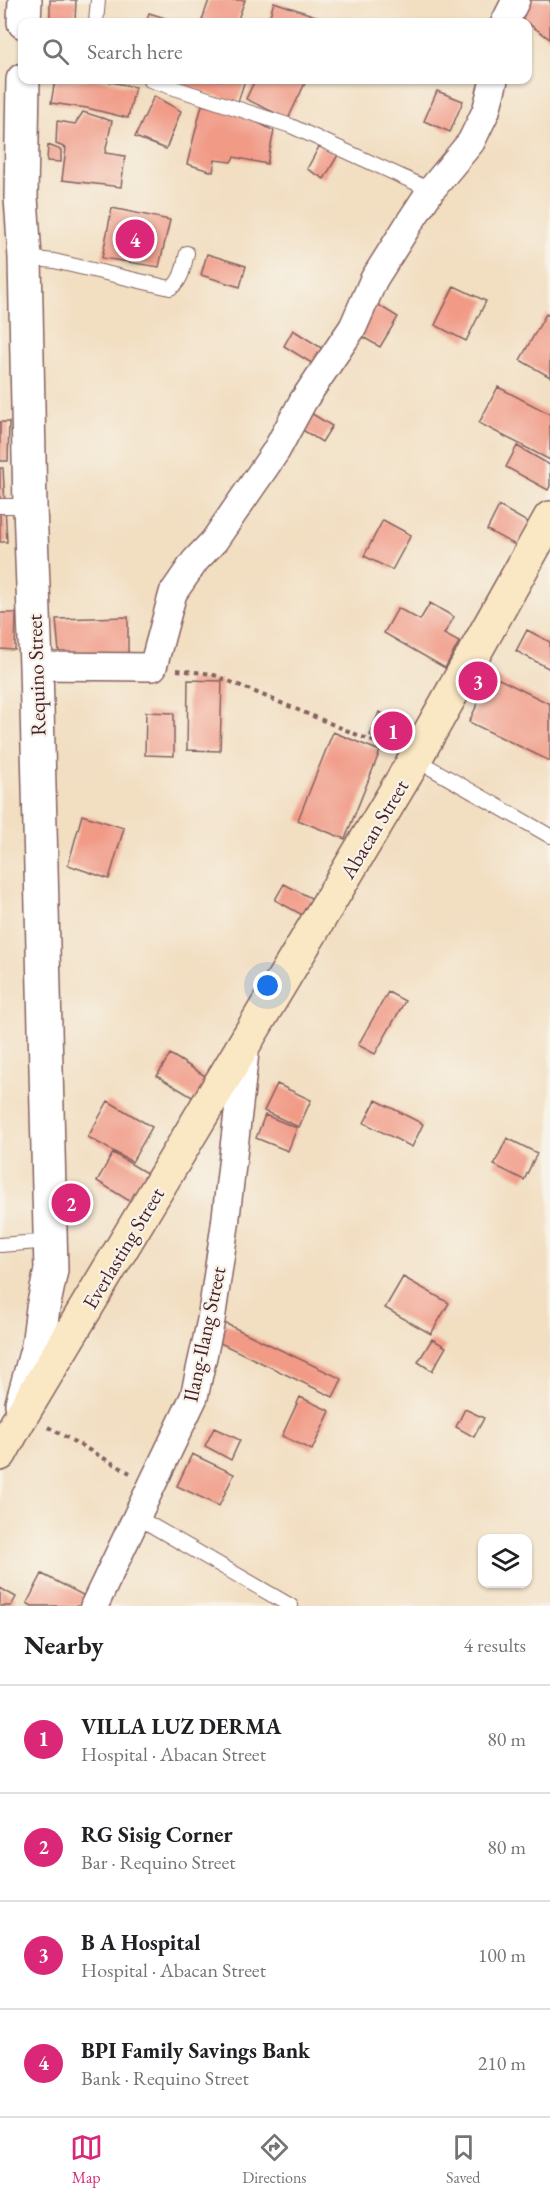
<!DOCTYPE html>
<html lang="en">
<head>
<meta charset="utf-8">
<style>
  body { margin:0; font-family:"EB Garamond",serif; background:#f2f2f2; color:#202124 }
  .controls { position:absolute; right:18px; bottom:18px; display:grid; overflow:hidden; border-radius:12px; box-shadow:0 2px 4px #0004 }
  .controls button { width:54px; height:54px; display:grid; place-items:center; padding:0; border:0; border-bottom:2px solid #e0e0e0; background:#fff; color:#202124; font:30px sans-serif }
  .you { position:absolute; left:268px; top:986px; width:21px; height:21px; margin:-15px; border:4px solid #fff; border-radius:50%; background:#1a73e8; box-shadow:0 0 0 9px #1a73e833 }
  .badge { display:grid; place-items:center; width:39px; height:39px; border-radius:50%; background:#db2777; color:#fff; font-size:20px; font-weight:700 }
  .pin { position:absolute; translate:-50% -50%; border:3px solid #fff; box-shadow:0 2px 6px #0006 }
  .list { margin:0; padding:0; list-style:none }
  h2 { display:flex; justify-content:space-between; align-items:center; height:78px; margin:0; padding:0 24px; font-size:26px }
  h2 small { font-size:20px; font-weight:400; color:#757577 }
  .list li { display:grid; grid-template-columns:39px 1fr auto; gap:18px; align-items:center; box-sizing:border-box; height:108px; padding:0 24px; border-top:2px solid #e0e0e0 }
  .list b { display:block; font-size:22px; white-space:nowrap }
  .list p { margin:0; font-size:20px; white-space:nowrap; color:#757577 }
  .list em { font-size:20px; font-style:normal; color:#757577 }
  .icon { flex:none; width:33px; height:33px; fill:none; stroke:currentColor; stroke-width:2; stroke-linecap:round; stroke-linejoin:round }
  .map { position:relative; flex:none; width:550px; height:1606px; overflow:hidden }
  .search { position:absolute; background:#fff; box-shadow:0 2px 4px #0004; left:18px; right:18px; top:18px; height:66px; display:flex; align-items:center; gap:15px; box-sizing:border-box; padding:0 21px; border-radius:12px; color:#757577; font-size:22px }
  .sheet { height:510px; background:#fff }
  nav { display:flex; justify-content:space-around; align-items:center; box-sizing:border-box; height:84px; border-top:2px solid #e0e0e0; background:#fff; font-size:16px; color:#757577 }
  nav a { display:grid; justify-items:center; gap:3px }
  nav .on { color:#db2777 }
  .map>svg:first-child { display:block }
  .building { fill:#f19a86 }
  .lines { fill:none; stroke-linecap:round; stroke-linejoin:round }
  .service-casing { stroke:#856260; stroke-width:16 }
  .minor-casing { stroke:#856260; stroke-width:30 }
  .tertiary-casing { stroke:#856260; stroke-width:36 }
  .secondary-casing { stroke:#856260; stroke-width:36 }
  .path { stroke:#856260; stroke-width:4; stroke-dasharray:4.5 4.5; stroke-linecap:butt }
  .service { stroke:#fff; stroke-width:14 }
  .minor { stroke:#fff; stroke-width:27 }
  .tertiary { stroke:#fff; stroke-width:33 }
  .secondary { stroke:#fae7c3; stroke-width:33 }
  .labels { text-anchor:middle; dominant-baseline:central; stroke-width:4.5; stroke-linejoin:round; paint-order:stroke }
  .street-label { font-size:21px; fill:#4a1f2b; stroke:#f7f3e8 }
</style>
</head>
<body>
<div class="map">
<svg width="550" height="1606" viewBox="0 0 550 1606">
  <rect width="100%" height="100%" fill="#f7f3e8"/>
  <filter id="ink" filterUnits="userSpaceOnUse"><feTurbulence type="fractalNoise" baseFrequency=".0167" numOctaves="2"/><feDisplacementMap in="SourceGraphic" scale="12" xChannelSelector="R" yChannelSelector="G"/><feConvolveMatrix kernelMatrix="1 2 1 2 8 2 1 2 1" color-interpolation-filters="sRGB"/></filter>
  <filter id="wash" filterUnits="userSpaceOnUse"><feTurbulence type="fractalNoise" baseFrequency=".008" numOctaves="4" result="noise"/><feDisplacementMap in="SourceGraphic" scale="24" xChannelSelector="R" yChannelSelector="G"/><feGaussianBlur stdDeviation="1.35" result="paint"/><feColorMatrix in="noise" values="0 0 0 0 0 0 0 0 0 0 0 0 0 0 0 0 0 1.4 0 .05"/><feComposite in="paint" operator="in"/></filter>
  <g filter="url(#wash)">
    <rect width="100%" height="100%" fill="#f2dec1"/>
    <g id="blocks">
      <path class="building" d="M 50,0 L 76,0 L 75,22 L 50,22 Z
        M 209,0 L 245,0 L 237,22 L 209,22 L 202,20 Z
        M 529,0 L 550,0 L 550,39 L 518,16 Z
        M 274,2 L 324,19 L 323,22 L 268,22 Z
        M 149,13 L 178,22 L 146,22 Z
        M 55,80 L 102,80 L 135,87 L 128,118 L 87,108 L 51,103 Z
        M 176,80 L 245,80 L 238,102 L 175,83 Z
        M 255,80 L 306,81 L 288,119 L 246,99 Z
        M 437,91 L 463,101 L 450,132 L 424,121 Z
        M 154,96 L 181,111 L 166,149 L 135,137 Z
        M 202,105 L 243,115 L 274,131 L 267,164 L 234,157 L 231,162 L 215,160 L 213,172 L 187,164 Z
        M 83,112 L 112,121 L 105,153 L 125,156 L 121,187 L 62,180 L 66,148 L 56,144 L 57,121 L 75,124 Z
        M 48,145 L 61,150 L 61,162 L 47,161 Z
        M 320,145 L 338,155 L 324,179 L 307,169 Z
        M 112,208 L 170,220 L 159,267 L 102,258 Z
        M 207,254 L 246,266 L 240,287 L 201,275 Z
        M 454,286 L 486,301 L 466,341 L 435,325 Z
        M 372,301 L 398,317 L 380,347 L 354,332 Z
        M 546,314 L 550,316 L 550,377 L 520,360 Z
        M 293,330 L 323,349 L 313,364 L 284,346 Z
        M 498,387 L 550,414 L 550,460 L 479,423 Z
        M 306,410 L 332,426 L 322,442 L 296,426 Z
        M 0,422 L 9,422 L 8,461 L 0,461 Z
        M 517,446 L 550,465 L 550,486 L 548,490 L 506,467 Z
        M 0,468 L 3,468 L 7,542 L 0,542 Z
        M 499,506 L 529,523 L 517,546 L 487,530 Z
        M 383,520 L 411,535 L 392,570 L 364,556 Z
        M 430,603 L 454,617 L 444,634 L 459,642 L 445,668 L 384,633 L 398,608 L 420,620 Z
        M 0,613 L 16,613 L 15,650 L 0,649 Z
        M 128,617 L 128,660 L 60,663 L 56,619 Z
        M 527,630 L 550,642 L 550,669 L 516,651 Z
        M 491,675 L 550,704 L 550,761 L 469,722 Z
        M 188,680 L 222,681 L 220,751 L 187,750 Z
        M 146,712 L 174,713 L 174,756 L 145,755 Z
        M 379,712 L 415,727 L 406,750 L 370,735 Z
        M 333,732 L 380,751 L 345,839 L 298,820 Z
        M 82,815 L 124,828 L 109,879 L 68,865 Z
        M 284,884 L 315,900 L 306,917 L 275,900 Z
        M 388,992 L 405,1001 L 375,1054 L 358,1045 Z
        M 170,1054 L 210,1079 L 197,1100 L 157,1076 Z
        M 277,1084 L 311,1100 L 299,1127 L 264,1111 Z
        M 376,1100 L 423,1124 L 412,1147 L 364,1123 Z
        M 108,1101 L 152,1127 L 132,1162 L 88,1137 Z
        M 265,1115 L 297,1128 L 288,1151 L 256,1138 Z
        M 507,1138 L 537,1153 L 524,1180 L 494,1165 Z
        M 113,1153 L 148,1174 L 131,1202 L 97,1181 Z
        M 403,1277 L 449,1303 L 431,1334 L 385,1308 Z
        M 218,1320 L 342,1379 L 333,1397 L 216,1341 Z
        M 432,1339 L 446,1347 L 432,1371 L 418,1362 Z
        M 300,1397 L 330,1411 L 312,1450 L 282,1436 Z
        M 465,1409 L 484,1418 L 474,1437 L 456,1427 Z
        M 214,1428 L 240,1440 L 231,1460 L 205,1446 Z
        M 192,1454 L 234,1474 L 219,1506 L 177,1486 Z
        M 42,1574 L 85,1596 L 80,1606 L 32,1606 L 27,1603 Z
        M 0,1588 L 16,1597 L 11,1606 L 0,1606 Z"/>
    </g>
  </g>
  <g filter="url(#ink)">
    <use href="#blocks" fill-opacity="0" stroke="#856260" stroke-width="1.5"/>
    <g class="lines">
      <defs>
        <path id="service" d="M 96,22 L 98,0
          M 150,80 L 291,126 L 431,190
          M 25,258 L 54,261 L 170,288 C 182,283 184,264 187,253
          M 0,506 L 30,506
          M 415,759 L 550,836
          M 0,1245 L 51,1241
          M 137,1517 L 291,1606"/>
        <path id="minor" d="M 505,22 L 516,0
          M 36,666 L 153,667 L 173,593 L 195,561 L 214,541 L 276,451 L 303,401 L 353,327 L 374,279 L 410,222 L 431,190 L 471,142 L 486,111 L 494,80
          M 94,1606 L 194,1397 L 211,1320 L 225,1225 L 246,1044"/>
        <path id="tertiary" d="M 24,22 L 25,0
          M 22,1404 L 38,1346 L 43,1308 L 51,1270 L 36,666 L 30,506 L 25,258 L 21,197 L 23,80"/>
        <path id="secondary" d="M 0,1454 L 17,1423 L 415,759 L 550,518"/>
      </defs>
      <use href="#service" class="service-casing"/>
      <use href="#minor" class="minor-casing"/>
      <use href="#tertiary" class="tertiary-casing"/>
      <use href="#secondary" class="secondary-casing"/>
      <path class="path" d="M 177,670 L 212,674 L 389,748
        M 48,1427 L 130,1473"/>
      <use href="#service" class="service"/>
      <use href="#minor" class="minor"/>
      <use href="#tertiary" class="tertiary"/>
      <use href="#secondary" class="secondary"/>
    </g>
  </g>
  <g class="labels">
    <g class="street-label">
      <text transform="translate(36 675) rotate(-92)">Requino Street</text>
      <text transform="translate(374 829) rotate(-59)">Abacan Street</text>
      <text transform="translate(123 1248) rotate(-59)">Everlasting Street</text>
      <text transform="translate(204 1334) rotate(-78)">Ilang-Ilang Street</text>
    </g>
  </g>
</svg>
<div class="controls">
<button><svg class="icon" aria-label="layers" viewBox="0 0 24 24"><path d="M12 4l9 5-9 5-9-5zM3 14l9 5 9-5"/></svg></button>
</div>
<div class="you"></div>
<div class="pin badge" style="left:393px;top:731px">1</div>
<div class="pin badge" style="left:71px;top:1203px">2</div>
<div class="pin badge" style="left:478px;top:681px">3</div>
<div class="pin badge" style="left:135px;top:239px">4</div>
<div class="search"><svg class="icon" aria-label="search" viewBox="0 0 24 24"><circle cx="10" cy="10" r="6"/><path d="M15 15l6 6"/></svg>Search here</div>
</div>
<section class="sheet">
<h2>Nearby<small>4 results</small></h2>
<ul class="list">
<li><span class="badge">1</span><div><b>VILLA LUZ DERMA</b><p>Hospital · Abacan Street</p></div><em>80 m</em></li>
<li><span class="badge">2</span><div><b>RG Sisig Corner</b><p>Bar · Requino Street</p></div><em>80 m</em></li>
<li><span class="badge">3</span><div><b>B A Hospital</b><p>Hospital · Abacan Street</p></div><em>100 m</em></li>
<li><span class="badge">4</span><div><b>BPI Family Savings Bank</b><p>Bank · Requino Street</p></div><em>210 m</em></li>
</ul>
</section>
<nav>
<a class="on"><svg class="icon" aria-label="map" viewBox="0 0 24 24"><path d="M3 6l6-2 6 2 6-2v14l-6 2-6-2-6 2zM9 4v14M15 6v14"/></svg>Map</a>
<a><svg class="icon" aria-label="directions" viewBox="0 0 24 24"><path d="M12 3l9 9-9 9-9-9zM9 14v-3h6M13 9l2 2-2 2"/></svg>Directions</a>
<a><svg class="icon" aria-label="saved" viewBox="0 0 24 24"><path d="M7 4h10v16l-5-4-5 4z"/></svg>Saved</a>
</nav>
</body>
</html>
